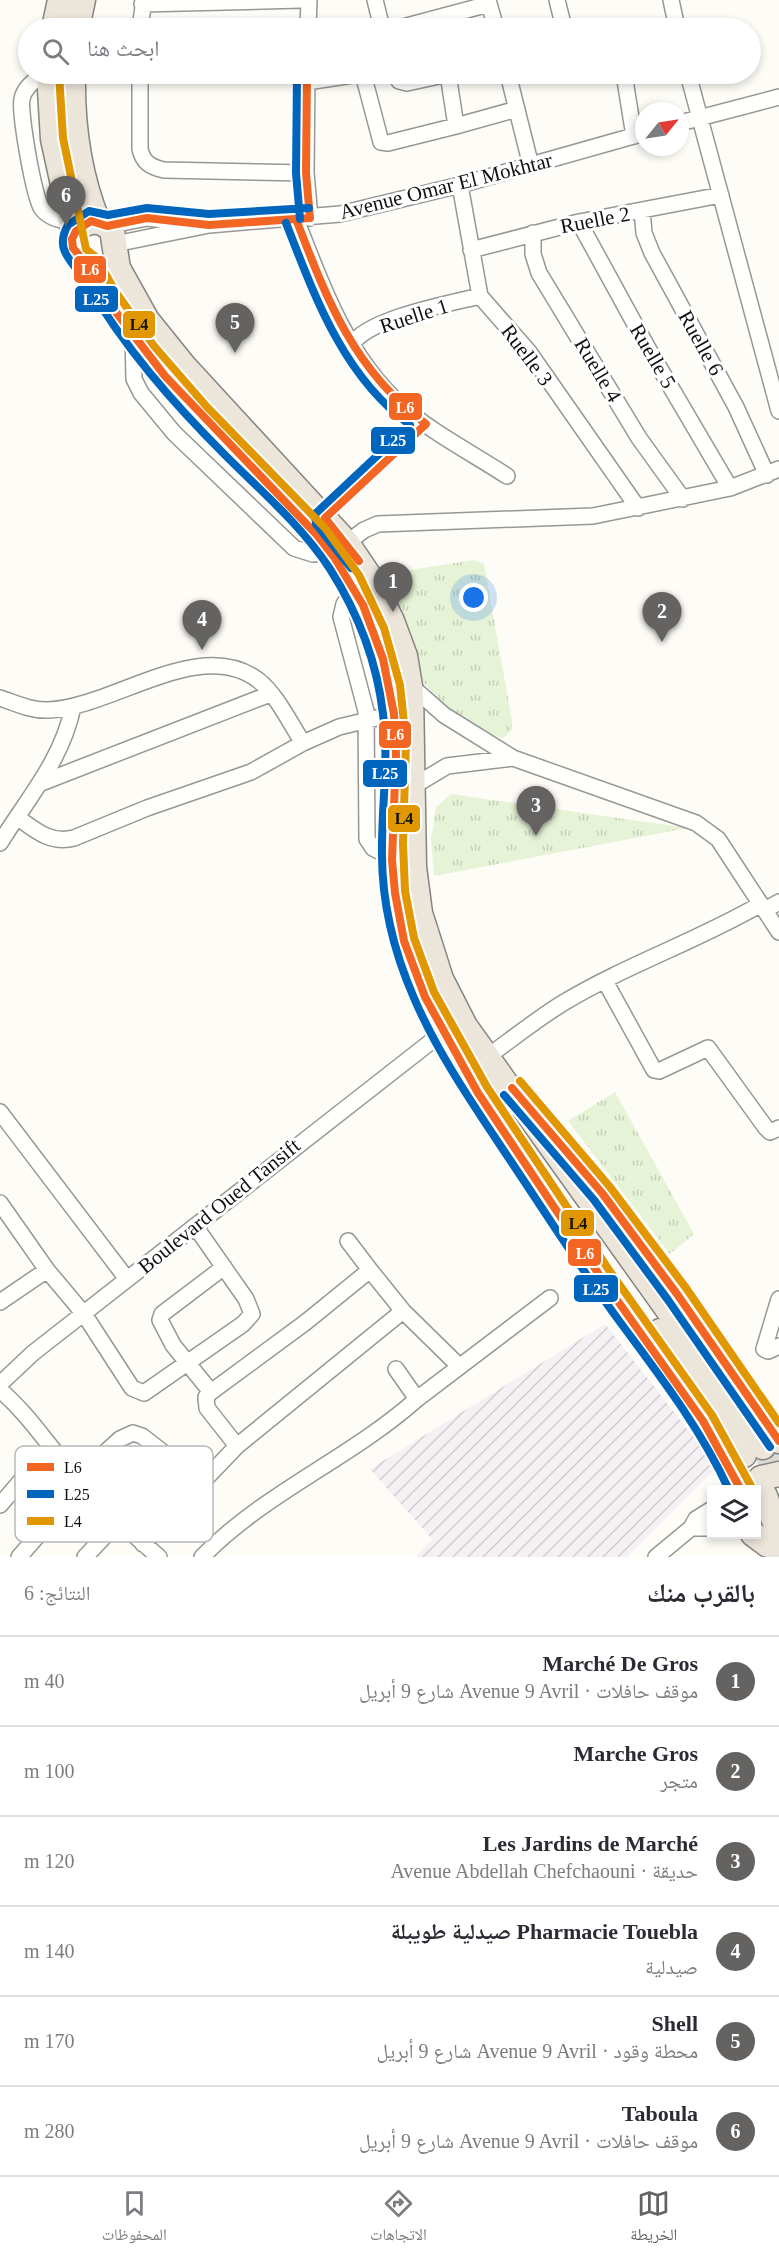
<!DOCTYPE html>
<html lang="ar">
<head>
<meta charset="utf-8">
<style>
  body { margin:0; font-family:"Times New Roman","Noto Naskh Arabic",serif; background:#f2f2f3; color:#2b2b33; direction:rtl }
  .controls { position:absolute; right:18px; bottom:18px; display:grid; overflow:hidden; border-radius:0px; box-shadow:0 3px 9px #0003 }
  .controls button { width:54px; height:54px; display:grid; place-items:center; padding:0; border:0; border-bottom:2px solid #e1e1e2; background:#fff; color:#2b2b33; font:30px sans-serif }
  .compass { position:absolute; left:635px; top:102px; width:54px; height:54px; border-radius:50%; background:#fff; box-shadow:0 3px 9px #0003; rotate:60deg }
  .you { position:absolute; left:474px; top:598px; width:21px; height:21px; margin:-15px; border:4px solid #fff; border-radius:50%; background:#1a73e8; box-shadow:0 0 0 9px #1a73e833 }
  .badge { display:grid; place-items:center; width:39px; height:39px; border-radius:50%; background:#646362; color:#fff; font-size:20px; font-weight:700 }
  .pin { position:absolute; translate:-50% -50px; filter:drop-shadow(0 2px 3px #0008) }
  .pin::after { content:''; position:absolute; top:32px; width:21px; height:18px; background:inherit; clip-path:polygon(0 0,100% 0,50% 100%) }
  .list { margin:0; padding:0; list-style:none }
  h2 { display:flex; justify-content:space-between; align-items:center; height:78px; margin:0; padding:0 24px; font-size:26px }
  h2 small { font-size:20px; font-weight:400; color:#7c7c81 }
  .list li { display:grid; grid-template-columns:39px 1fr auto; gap:18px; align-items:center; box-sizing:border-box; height:90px; padding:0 24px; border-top:2px solid #e1e1e2 }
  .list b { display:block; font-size:22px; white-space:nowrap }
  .list p { margin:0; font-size:20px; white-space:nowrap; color:#7c7c81 }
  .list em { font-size:20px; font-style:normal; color:#7c7c81 }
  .icon { flex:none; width:33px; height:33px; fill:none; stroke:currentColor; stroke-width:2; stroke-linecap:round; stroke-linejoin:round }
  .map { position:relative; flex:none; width:779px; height:1557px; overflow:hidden; direction:ltr }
  .search { position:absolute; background:#fff; box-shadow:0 3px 9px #0003; left:18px; right:18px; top:18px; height:66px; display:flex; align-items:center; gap:15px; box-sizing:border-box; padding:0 21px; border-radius:33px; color:#7c7c81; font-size:22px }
  .sheet { height:618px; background:#fff }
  nav { display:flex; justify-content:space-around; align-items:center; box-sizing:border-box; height:84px; border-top:2px solid #e1e1e2; background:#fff; font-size:16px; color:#7c7c81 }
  nav a { display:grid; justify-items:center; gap:3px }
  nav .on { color:#646362 }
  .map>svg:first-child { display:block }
  .industrial { fill:url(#industrial-furrows) }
  .park { fill:url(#park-tufts) }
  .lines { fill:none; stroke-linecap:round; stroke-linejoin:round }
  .trunk-tunnel { stroke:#dad9d4; stroke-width:24; stroke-dasharray:24 12; stroke-linecap:butt }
  .minor-casing { stroke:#979795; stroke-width:18 }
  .trunk-casing { stroke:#858482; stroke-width:27 }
  .minor { stroke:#fffffe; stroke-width:15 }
  .trunk { stroke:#ece5da; stroke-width:24 }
  .bus-1-casing { stroke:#fff; stroke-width:12 }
  .bus-2-casing { stroke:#fff; stroke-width:12 }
  .bus-3-casing { stroke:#fff; stroke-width:12 }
  .bus-1 { stroke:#f26522; stroke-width:8 }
  .bus-2 { stroke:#0065bd; stroke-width:8 }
  .bus-3 { stroke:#e09702; stroke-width:8 }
  .labels { text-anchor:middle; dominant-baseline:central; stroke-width:6; stroke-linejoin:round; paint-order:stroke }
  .street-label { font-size:21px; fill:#111; stroke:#fff }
  .key { fill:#fff; stroke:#b8b8b8; stroke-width:1.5 }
  .key-label { font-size:16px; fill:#111 }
  .line-badge { stroke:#fff; stroke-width:2 }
  .badge-label { font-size:16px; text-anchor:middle; font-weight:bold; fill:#fff }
  .pale-badge-label { font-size:16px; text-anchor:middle; font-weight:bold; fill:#111 }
</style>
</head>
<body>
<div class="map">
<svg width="779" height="1557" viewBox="0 0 779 1557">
  <defs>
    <pattern id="industrial-furrows" width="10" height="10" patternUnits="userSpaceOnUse" patternTransform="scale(1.5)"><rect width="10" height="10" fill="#f5f0f3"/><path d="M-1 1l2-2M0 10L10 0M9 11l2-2" fill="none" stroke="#d1cdcf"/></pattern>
    <pattern id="park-tufts" width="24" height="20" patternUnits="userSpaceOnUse" patternTransform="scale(1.5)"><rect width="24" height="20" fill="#e7f3d7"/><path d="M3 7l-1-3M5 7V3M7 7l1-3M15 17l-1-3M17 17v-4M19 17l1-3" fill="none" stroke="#c5cfb8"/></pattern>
  </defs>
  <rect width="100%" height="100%" fill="#fdfcf7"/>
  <path class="industrial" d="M 605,1324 L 717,1467 L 627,1557 L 416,1557 L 432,1539 L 370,1469 Z"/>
  <path class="park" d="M 474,560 L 484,564 L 512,721 L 511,731 L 503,738 L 465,726 L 421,680 L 384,574 Z
    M 451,794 L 688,828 L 434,876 L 431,840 L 436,807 Z
    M 615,1092 L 694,1234 L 670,1254 L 568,1121 Z"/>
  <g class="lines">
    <path class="trunk-tunnel" d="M 763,1447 L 779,1479"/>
    <defs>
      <path id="minor" d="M 375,0 L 382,28
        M 488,0 L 496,28
        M 557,0 L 564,28
        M 671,0 L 677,28
        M 142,4 L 301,0
        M 140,28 L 144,0
        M 308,28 L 309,0
        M 399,28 L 489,4
        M 600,28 L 609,28
        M 42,74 C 34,81 24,88 22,99 C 19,111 34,199 42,209 C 49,218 60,220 71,222
        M 140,74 L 140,149 C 143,163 151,167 164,170 L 306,173
        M 307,74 L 306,173 L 310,218
        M 363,74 L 381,142 L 388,143 L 456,126
        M 395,74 L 399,81 L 407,83 L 448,74
        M 448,74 L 456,126 L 517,109
        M 508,74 L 531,166
        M 624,74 L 634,136
        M 688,74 L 779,411
        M 307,82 L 359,74
        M 680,123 L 779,97
        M 460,185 L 480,296 L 529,352 L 638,508
        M 642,210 L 644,233 L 652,253 L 736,407 L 767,475
        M 296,219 C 321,284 347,357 401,405 C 432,433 472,453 507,476
        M 579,222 L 649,350 L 730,488
        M 107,226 L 147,218 L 206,225
        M 533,233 L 533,254 L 539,273 L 639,438 L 683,499
        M 115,244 L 209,225 L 340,214 L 460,185 L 644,133
        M 471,250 L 579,222 L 721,195
        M 133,336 L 134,379 L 141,393 L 174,433 L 294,548 L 313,554 L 331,551
        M 352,345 C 365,319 452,303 480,296
        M 347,543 L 364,530 L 378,524 L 593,516 L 730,488 L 779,469
        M 355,588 L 344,604 L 341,617 L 366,711 L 367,839 L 373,848 L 392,858
        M 410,685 L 444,715 L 513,758 L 696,823 L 718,839 L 779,932
        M 0,698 C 15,703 32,711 48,710 C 112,708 199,636 258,680 C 277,695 290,723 303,743
        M 41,783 L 270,694
        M 412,787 L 447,766 L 513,758
        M 17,817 C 35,830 50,844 74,838 L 147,808 L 251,772 L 303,743 L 339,727 L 393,714
        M 0,843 C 28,798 62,760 73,707
        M 765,910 L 779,902
        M 605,981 L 654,1070 L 659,1071 L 708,1048 L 766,1128 L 770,1132 L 779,1128
        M 487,1057 C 512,1039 537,1019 563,1003 C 626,965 697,941 761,904
        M 0,1112 L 127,1279
        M 0,1203 L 47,1270 L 84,1314 L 132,1388 L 144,1393 L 243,1324 L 252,1314 L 246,1299 L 195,1226
        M 348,1241 L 370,1270
        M 779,1299 L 764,1349 L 768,1351 L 779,1346
        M 0,1302 L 47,1270
        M 0,1384 L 33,1353 L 442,1033
        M 0,1390 C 26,1412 45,1441 67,1466 C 96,1500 126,1529 159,1557
        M 211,1392 L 173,1345 L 160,1320 L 162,1314 L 224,1267
        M 417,1399 L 550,1298
        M 237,1446 L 207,1408 L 206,1397 L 211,1392 L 306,1322 L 370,1270 L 403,1311
        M 77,1478 L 120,1439 L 133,1433 L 142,1436 L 201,1482
        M 0,1505 L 50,1447
        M 691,1528 L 712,1528
        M 143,1544 L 237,1446 L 403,1311 L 459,1366
        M 19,1557 L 48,1524
        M 85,1557 L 118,1522
        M 202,1557 C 264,1493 351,1458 417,1399 L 396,1369
        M 656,1557 L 691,1528 L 696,1519 L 712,1509"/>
      <path id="trunk" d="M 54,28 L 60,0
        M 77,28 L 83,0
        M 49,74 L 53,139 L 74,235 L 73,246
        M 73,74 C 72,124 79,175 98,222
        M 74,235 C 83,219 99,218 112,230 L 118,268 L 147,320 L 184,366 L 347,543 L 372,580 L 392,621 L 405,656 L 411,692 L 414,867 L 420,913 L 441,979 L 465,1026 L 723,1387 L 763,1447
        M 87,263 C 143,370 237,446 317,535 C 365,590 394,669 396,742 C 397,776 393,810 392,844 C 391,886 399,933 414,971 C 440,1040 484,1101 524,1162 C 558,1213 591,1264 627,1314 C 668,1370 713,1425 741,1490
        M 660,1331 L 744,1455
        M 756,1405 L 779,1441
        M 749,1490 L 761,1478 L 779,1474
        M 765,1496 L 779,1534
        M 753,1534 L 768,1545 L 779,1547"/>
    </defs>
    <use href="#minor" class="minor-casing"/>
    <use href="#trunk" class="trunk-casing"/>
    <use href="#minor" class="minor"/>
    <use href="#trunk" class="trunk"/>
    <defs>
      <path id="bus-1" d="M 307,74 L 306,173 L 310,218
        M 310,218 L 209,225 L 147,218 L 107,226 L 91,221 L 76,231 L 72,239 L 73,248 L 88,266 L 112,307 L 165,376 L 317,535 L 334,557 L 363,605 L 383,659 L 394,714 L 396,755 L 392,860 L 395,893 L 404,941 L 425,997 L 478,1093 L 600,1276 L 703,1421 L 741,1490
        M 296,219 C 327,300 354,371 426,424 L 325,518 L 359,561
        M 512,1088 L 602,1193 L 677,1294 L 779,1441"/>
      <path id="bus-2" d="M 297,74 L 296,173 L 300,219
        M 309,208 L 209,214 L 147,208 L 108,215 L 89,211 L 68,225 C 53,251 74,262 86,282 C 124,347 172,402 225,455 C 261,491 302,526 330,569 C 358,613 377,662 383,714 C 389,758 382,802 382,847 C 381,899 393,950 414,998 C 438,1054 474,1106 508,1157 C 545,1212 581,1269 620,1322 C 660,1376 701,1429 729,1490
        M 286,223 C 315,297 343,376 410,425 L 315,514 L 316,524 L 351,568
        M 504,1095 L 594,1200 L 668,1300 L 770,1447"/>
      <path id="bus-3" d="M 59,74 L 63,138 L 86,249 L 96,257 L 115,291 L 154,346 L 207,407 L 325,528 L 359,575 L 384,628 L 400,685 L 406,742 L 403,844 L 405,891 L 414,938 L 434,992 L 487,1087 L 609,1270 L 712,1415 L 751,1486
        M 520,1081 L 610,1187 L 686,1288 L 779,1423"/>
    </defs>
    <use href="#bus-1" class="bus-1-casing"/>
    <use href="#bus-2" class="bus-2-casing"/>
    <use href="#bus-3" class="bus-3-casing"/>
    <use href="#bus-1" class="bus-1"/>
    <use href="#bus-2" class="bus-2"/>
    <use href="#bus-3" class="bus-3"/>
  </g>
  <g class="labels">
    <g class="street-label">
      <text transform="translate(446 186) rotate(-14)">Avenue Omar El Mokhtar</text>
      <text transform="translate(595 220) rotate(-11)">Ruelle 2</text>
      <text transform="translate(414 316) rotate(-18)">Ruelle 1</text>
      <text transform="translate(701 343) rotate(61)">Ruelle 6</text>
      <text transform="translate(527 355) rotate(53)">Ruelle 3</text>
      <text transform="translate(653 356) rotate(60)">Ruelle 5</text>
      <text transform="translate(598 370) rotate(59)">Ruelle 4</text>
      <text transform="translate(219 1206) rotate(-39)">Boulevard Oued Tansift</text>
    </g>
  </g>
  <rect x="15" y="1446" width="198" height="96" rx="9" class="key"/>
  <rect x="27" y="1463" width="27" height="8" fill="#f26522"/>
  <rect x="27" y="1490" width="27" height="8" fill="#0065bd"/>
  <rect x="27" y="1517" width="27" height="8" fill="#e09702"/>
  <g class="key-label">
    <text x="64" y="1473">L6</text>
    <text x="64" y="1500">L25</text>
    <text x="64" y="1527">L4</text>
  </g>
  <g class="line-badge">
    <rect x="73" y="255" width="34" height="29" rx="6" fill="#f26522"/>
    <rect x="74" y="285" width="45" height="28" rx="6" fill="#0065bd"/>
    <rect x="122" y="310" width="34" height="29" rx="6" fill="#e09702"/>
    <rect x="388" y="392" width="35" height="29" rx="6" fill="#f26522"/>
    <rect x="370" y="426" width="46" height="29" rx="6" fill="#0065bd"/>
    <rect x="378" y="720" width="34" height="29" rx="6" fill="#f26522"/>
    <rect x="362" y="759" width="46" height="29" rx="6" fill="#0065bd"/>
    <rect x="387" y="804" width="34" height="29" rx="6" fill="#e09702"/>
    <rect x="560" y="1209" width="35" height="28" rx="6" fill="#e09702"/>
    <rect x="567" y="1238" width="35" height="29" rx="6" fill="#f26522"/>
    <rect x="573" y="1274" width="46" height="29" rx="6" fill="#0065bd"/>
  </g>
  <g class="badge-label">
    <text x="90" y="275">L6</text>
    <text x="96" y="305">L25</text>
    <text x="405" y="413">L6</text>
    <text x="393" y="446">L25</text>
    <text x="395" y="740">L6</text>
    <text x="385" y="779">L25</text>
    <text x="585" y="1259">L6</text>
    <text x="596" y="1295">L25</text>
  </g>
  <g class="pale-badge-label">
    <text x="139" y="330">L4</text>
    <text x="404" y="824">L4</text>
    <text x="578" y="1229">L4</text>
  </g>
</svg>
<div class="controls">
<button><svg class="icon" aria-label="layers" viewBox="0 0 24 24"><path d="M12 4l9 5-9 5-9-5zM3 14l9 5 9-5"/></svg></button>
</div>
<svg class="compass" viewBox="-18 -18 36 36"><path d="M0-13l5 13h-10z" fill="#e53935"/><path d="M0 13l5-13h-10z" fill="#7c7c81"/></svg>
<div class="you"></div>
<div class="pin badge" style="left:393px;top:612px">1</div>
<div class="pin badge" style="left:662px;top:642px">2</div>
<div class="pin badge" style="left:536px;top:836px">3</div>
<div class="pin badge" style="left:202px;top:650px">4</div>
<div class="pin badge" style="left:235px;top:353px">5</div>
<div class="pin badge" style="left:66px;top:226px">6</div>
<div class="search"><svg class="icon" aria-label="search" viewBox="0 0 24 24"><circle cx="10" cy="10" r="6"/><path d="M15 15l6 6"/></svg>ابحث هنا</div>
</div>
<section class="sheet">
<h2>بالقرب منك<small>النتائج: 6</small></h2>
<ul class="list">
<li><span class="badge">1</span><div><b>Marché De Gros</b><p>موقف حافلات · Avenue 9 Avril شارع 9 أبريل</p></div><em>40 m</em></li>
<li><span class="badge">2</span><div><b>Marche Gros</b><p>متجر</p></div><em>100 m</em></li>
<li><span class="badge">3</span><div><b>Les Jardins de Marché</b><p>حديقة · Avenue Abdellah Chefchaouni</p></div><em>120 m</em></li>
<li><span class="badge">4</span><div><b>Pharmacie Touebla صيدلية طويبلة</b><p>صيدلية</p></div><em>140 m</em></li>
<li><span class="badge">5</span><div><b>Shell</b><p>محطة وقود · Avenue 9 Avril شارع 9 أبريل</p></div><em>170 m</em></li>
<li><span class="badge">6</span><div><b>Taboula</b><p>موقف حافلات · Avenue 9 Avril شارع 9 أبريل</p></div><em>280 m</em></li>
</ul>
</section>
<nav>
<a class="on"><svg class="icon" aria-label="map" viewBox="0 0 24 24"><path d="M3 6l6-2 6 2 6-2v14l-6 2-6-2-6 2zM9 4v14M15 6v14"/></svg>الخريطة</a>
<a><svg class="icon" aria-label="directions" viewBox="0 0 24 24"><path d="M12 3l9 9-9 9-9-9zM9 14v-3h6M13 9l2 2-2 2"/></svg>الاتجاهات</a>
<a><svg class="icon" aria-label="saved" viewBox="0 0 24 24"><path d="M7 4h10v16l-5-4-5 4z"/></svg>المحفوظات</a>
</nav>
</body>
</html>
